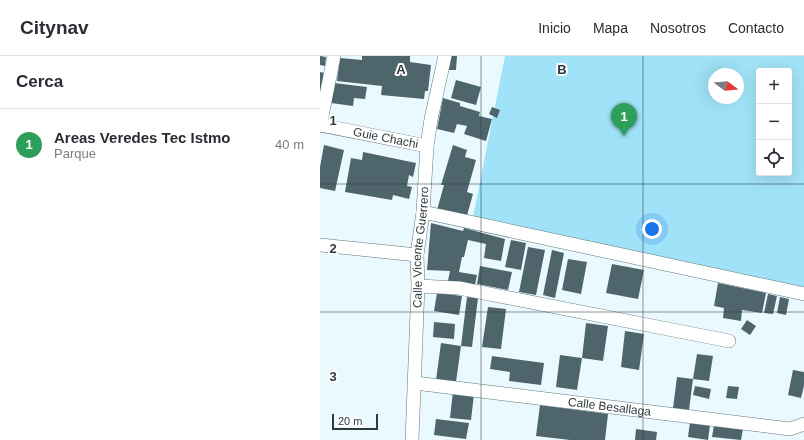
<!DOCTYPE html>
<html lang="es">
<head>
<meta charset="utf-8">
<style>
  body { margin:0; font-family:Arial,sans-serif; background:#f2f2f3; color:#2b2b33 }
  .controls { position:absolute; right:12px; top:12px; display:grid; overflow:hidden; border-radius:4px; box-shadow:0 4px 16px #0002 }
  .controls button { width:36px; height:36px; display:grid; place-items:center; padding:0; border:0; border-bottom:1px solid #e1e1e2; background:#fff; color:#2b2b33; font:20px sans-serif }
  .compass { position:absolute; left:388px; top:12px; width:36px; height:36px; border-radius:50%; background:#fff; box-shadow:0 4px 16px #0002; rotate:106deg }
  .scale { position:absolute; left:12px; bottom:10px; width:46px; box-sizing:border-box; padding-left:4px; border:2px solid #303a3e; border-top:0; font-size:11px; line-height:14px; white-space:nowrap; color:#303a3e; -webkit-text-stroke:3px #fff; paint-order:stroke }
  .you { position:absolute; left:332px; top:173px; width:14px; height:14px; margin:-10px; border:3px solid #fff; border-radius:50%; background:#1a73e8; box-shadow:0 0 0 6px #1a73e833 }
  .badge { display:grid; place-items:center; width:26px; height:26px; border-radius:50%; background:#2563eb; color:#fff; font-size:13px; font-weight:700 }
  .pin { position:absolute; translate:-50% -33px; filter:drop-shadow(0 1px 2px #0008) }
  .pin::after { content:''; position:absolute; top:21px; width:14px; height:12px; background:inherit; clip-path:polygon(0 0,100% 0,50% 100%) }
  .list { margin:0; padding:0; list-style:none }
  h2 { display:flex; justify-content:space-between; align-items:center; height:52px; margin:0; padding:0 16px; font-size:17px }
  h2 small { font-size:13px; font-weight:400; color:#7c7c81 }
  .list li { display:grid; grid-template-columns:26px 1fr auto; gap:12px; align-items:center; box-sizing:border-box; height:72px; padding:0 16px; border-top:1px solid #e1e1e2 }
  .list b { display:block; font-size:15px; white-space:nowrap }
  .list p { margin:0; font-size:13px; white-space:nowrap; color:#7c7c81 }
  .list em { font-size:13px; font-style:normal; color:#7c7c81 }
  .icon { flex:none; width:22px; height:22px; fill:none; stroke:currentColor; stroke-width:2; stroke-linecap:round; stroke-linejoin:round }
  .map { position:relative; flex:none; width:484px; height:384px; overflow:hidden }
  header { display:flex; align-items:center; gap:24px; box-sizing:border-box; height:56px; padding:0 20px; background:#fff; border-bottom:1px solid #e1e1e2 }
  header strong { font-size:19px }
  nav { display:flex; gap:22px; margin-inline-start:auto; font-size:14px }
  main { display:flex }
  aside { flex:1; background:#fff }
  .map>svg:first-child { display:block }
  .green { fill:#a0e2f7; fill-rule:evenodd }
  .building { fill:#4e656c }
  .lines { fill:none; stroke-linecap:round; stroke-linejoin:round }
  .minor-casing { stroke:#60787f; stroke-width:14 }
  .minor { stroke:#fff; stroke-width:13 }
  .grid { fill:none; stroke:#303a3e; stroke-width:1; stroke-opacity:0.55 }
  .labels { text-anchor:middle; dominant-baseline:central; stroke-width:4; stroke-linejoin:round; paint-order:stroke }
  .street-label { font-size:12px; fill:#303a3e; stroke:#fff }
  .grid-label { font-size:13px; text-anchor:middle; font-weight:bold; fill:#303a3e; stroke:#fff; stroke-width:4; stroke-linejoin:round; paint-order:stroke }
</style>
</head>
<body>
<header>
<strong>Citynav</strong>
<nav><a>Inicio</a><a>Mapa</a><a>Nosotros</a><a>Contacto</a></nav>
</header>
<main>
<aside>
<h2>Cerca<small></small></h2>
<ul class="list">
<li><span class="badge" style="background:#2e9e5b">1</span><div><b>Areas Veredes Tec Istmo</b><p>Parque</p></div><em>40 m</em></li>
</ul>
</aside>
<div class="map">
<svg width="484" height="384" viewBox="0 0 484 384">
  <rect width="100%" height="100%" fill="#eaf9fe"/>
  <path class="green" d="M 185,0 L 484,0 L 484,232 L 153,161 ZM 439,15 L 469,15 L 469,117 L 439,117 ZM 394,18 L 418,18 L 418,42 L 394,42 Z"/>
  <path class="building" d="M 0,0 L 6,1 L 5,10 L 0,9 Z
    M 42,0 L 90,0 L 90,6 L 111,9 L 108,35 L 105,35 L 104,43 L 61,39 L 62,30 L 17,25 L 20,2 L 42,4 Z
    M 129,0 L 137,0 L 136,14 L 127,14 Z
    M 0,16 L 4,17 L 1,35 L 0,35 Z
    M 136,24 L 161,31 L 156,49 L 131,42 Z
    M 14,27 L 47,31 L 45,43 L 34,42 L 33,50 L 11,47 Z
    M 123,42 L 140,47 L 140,50 L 160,56 L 159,60 L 172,63 L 166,85 L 144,78 L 147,70 L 137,68 L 134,77 L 117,73 Z
    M 172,51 L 180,54 L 177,62 L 169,58 Z
    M 4,89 L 24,94 L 15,135 L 0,132 L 0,111 Z
    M 133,89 L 147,94 L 145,101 L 156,104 L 147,136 L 153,138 L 146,163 L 117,154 L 124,129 L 121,129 Z
    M 43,96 L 96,107 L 93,121 L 89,119 L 87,130 L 92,131 L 89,143 L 73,139 L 72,144 L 25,136 L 31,102 L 42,104 Z
    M 111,167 L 143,175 L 144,172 L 185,183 L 181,205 L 164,202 L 166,188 L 148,184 L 144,201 L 142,201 L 139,216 L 157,219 L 154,234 L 127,230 L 130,215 L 107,214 Z
    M 191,184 L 206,187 L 201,214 L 185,211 Z
    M 208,191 L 225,194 L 216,239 L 199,236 Z
    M 232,194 L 244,197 L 235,242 L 223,239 Z
    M 248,203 L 267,206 L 261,238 L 242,234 Z
    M 292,208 L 324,214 L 318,243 L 286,237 Z
    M 160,210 L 192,216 L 188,234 L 157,228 Z
    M 398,227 L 446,237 L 442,257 L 422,254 L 421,265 L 403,262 L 404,252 L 394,250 Z
    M 117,237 L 142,240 L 139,259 L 114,255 Z
    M 448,238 L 457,240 L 453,258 L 444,257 Z
    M 147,241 L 158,242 L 152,291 L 141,290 Z
    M 460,241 L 469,243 L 466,259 L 457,257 Z
    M 168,251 L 186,253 L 181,293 L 162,291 Z
    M 427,264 L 436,270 L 430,279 L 421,273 Z
    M 114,266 L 135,268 L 134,283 L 113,281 Z
    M 266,267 L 288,270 L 283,305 L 262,302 Z
    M 305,275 L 324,278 L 319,314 L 301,311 Z
    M 121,287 L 141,290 L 136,326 L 116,324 Z
    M 377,298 L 393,300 L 389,325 L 373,323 Z
    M 240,299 L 262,302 L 257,334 L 236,331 Z
    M 172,300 L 224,307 L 221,329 L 189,325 L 190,316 L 170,313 Z
    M 473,314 L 484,316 L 484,330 L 481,342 L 468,339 Z
    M 357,321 L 373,323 L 369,354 L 353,352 Z
    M 375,330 L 391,333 L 389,343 L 373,339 Z
    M 408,330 L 419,331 L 417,343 L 406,342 Z
    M 133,335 L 154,338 L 151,364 L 130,362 Z
    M 220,349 L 288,358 L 285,384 L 250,384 L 216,380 Z
    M 116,363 L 149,367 L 146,383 L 114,379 Z
    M 370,366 L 390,369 L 388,384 L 368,381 Z
    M 394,369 L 423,373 L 421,384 L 392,381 Z
    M 316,373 L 337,376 L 336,384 L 315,384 Z"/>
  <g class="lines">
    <defs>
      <g id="minor">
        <path id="s1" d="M 0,69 L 107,90"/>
        <path d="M 0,70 L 14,0"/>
        <path d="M 103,156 L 484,238"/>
        <path d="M 0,189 L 97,199"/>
        <path d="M 98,230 L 139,232 L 409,285"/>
        <path id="s2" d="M 95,327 L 470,373 L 484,368"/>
        <path id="s3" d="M 92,384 L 98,230 L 97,199 L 103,156 L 107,90 L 111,63 L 125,0"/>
      </g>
    </defs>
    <use href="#minor" class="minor-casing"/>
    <use href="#minor" class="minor"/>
  </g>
  <path class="grid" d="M 161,0 L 161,384M 323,0 L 323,384M 0,128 L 484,128M 0,256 L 484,256"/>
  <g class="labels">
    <g class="street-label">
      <text stroke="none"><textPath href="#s1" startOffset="67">Guie Chachi</textPath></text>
      <text stroke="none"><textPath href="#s3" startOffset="193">Calle Vicente Guerrero</textPath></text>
      <text stroke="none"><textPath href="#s2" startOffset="196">Calle Besallaga</textPath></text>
    </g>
  </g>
  <g class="grid-label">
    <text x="81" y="18">A</text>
    <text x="242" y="18">B</text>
    <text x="13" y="69">1</text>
    <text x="13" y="197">2</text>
    <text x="13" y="325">3</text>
  </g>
</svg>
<div class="controls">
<button>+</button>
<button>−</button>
<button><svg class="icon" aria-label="locate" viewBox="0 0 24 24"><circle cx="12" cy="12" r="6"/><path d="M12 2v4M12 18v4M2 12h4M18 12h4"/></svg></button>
</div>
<svg class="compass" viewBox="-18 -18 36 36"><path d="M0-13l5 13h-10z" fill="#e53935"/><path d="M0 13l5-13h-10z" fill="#7c7c81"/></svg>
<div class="scale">20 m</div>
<div class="you"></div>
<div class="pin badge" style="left:304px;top:80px;background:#2e9e5b">1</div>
</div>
</main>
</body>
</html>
